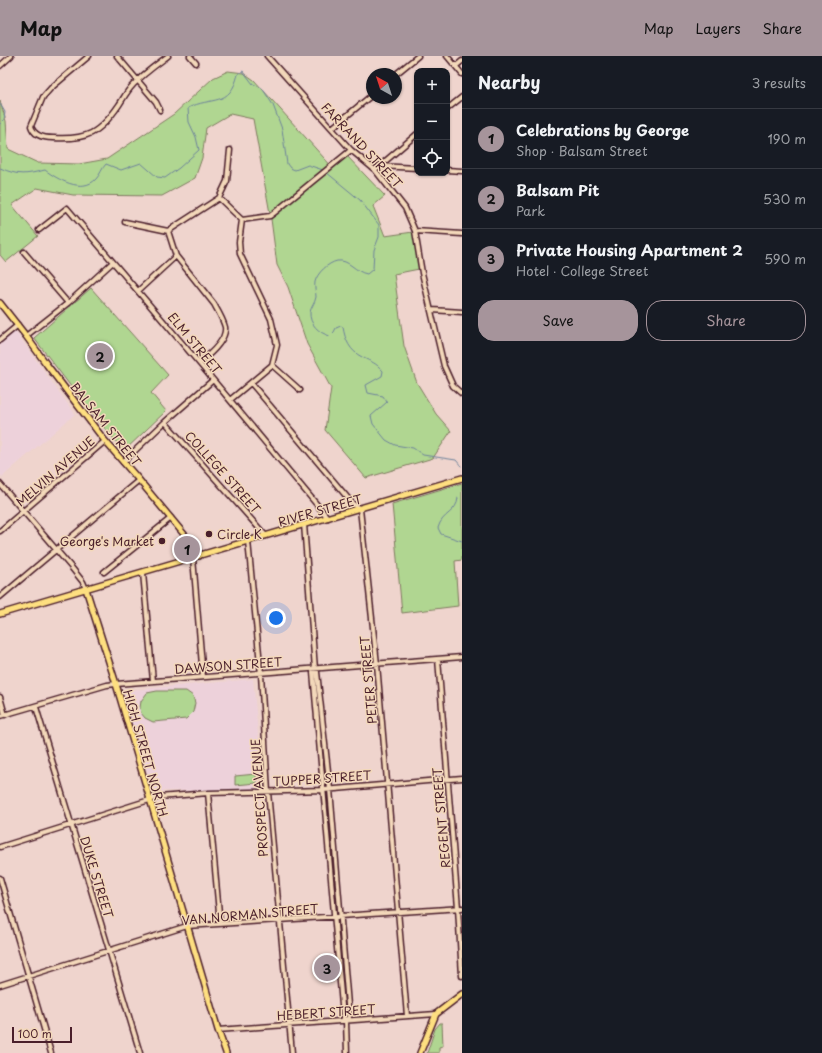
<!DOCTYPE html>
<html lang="en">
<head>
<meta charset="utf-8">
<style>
  body { margin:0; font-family:"Playpen Sans",sans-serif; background:#20242c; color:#f1f3f6 }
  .controls { position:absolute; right:12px; top:12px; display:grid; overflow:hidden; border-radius:8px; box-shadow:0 1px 3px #0004 }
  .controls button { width:36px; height:36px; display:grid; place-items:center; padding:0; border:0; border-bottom:1px solid #363941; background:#171b24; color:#f1f3f6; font:20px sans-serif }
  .compass { position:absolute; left:366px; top:12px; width:36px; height:36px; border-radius:50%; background:#171b24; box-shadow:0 1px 3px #0004; rotate:321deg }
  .scale { position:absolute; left:12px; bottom:10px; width:60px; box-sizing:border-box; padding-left:4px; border:2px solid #4a1f2b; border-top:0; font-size:11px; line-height:14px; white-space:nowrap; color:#4a1f2b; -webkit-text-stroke:3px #f3d8ba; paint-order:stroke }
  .you { position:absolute; left:276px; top:562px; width:14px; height:14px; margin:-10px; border:3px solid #fff; border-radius:50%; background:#1a73e8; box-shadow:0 0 0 6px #1a73e833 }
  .badge { display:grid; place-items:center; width:26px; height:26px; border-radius:50%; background:#a6949b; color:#111; font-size:13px; font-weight:700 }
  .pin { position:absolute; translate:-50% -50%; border:2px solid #fff; box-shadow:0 1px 4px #0006 }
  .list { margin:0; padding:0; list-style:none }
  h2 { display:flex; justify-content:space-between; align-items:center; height:52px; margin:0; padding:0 16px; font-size:17px }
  h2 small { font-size:13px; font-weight:400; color:#9ea1a6 }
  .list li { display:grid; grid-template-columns:26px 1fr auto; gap:12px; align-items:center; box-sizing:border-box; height:60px; padding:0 16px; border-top:1px solid #363941 }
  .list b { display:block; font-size:15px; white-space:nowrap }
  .list p { margin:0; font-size:13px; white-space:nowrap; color:#9ea1a6 }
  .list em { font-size:13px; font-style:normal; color:#9ea1a6 }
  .actions { display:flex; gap:8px; padding:12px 16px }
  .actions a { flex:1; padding:9px 0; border:1px solid #a6949b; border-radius:16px; text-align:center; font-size:14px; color:#a6949b }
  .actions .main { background:#a6949b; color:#111 }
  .icon { flex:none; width:22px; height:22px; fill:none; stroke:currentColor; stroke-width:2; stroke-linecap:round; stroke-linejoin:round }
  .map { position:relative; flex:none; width:462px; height:997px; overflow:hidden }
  header { display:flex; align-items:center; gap:24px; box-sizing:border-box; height:56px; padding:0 20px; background:#a6949b; color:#111 }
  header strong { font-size:19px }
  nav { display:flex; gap:22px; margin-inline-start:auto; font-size:14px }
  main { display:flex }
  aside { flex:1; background:#171b24 }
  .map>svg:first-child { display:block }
  .built { fill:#edd1da }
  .green { fill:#b0d691; stroke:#7d7a5e }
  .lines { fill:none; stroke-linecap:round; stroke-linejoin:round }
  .stream { stroke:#6d829b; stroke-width:1 }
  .minor-casing { stroke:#4a1f2b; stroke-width:7 }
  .major-casing { stroke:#4a1f2b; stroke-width:8 }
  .minor { stroke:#f3d8ba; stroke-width:4 }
  .major { stroke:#fedf80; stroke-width:5 }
  .poi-dot { fill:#4a1f2b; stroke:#f3d8ba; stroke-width:1.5 }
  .labels { text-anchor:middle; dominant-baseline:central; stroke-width:3; stroke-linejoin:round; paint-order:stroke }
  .street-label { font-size:12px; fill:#4a1f2b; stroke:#f3d8ba }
  .poi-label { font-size:12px; fill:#4a1f2b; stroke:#f3d8ba; text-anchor:start }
</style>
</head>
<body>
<header>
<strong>Map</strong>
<nav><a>Map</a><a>Layers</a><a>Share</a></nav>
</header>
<main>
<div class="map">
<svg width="462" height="997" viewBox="0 0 462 997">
  <rect width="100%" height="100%" fill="#efd4cd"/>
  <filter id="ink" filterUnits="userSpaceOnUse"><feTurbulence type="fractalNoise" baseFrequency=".025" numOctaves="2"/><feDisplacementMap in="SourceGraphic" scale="8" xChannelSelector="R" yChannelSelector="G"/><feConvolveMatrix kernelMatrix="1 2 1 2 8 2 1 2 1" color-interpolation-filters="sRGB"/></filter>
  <g filter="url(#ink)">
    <path class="built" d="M 15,275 L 75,358 L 2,421 L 0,418 L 0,288 Z
      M 253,623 L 263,734 L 153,735 L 121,635 Z"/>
    <path class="green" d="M 228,15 L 244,17 L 254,24 L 333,112 L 347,100 L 385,140 L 373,150 L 385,180 L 413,176 L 419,213 L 394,218 L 404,290 L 417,327 L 436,358 L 451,375 L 433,402 L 366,422 L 325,374 L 331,332 L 307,288 L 288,231 L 277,209 L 271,163 L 253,63 L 230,58 L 206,72 L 202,102 L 195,122 L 162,140 L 73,139 L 37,132 L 12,149 L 38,180 L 6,206 L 0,199 L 0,45 L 6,65 L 8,93 L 38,107 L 79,108 L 107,103 L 174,58 L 213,22 Z
      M 91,232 L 168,319 L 151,337 L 166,355 L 124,395 L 85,349 L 34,282 Z
      M 462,427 L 462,504 L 455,505 L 458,550 L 402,557 L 392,448 Z
      M 157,635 L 186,635 L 193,640 L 195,647 L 193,656 L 186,663 L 153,666 L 145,662 L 141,657 L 140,652 L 141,645 L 147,637 Z
      M 256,718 L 257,727 L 235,729 L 235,720 Z
      M 440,967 L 442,967 L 443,990 L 439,991 L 439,997 L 427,997 L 435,973 Z"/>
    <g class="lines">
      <path class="stream" d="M 0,48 L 5,56 L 4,64 L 0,68
        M 0,112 C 19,120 25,119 45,114 C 57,123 82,138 96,123 C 100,119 102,112 106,108 L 121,114 L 141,107 L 157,121 L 165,122 L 179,112 L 199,94 L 196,81 L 189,66 L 188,52 C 211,40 230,52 238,18 L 243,15 L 253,28 L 262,32 L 273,49 L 282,73 L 287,108 L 290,112 L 295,114 L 308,109 L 323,114
        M 326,116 L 360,144 L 379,169 L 379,181 L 374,194 L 373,213 L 367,218 C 355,216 349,203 337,205 C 328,207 317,217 315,226 C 314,231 316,236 316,241 C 315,247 311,251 310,256 C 309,268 319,277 330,280 L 334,276 L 336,272 L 341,270 L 343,271 C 345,284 350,295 362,301 C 373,307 375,306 383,315 L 382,320 L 366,329 L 368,337 L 383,340 L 387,346 L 371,360 L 373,368 L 386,384 L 395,389 L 413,392 L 423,399 L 456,404 L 461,410
        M 458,442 C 457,457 442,457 438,472 L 441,478 L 462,485"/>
      <defs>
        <path id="minor" d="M 89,0 L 51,32 L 43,41 L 31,70 C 34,80 43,82 53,82 C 87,84 99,78 119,49 C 123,43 127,35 133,29 C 143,18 156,9 168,0
          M 117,0 L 156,46 L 160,54
          M 190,0 L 196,7
          M 267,0 L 351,94 L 375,114 L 405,152 L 415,175 L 422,217 L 444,310 L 453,330 L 462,338
          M 447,0 L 462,18
          M 0,10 L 11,0
          M 456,10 L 462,5
          M 396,18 L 418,0
          M 447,53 L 462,41
          M 332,72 L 372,39
          M 379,110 L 417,112
          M 375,114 L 417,78
          M 447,114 L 462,115
          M 219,142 L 242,164
          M 242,164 L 270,160 L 274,157 L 351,94
          M 125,166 L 168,175 L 219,142 L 227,125 L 230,94
          M 39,174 L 67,152 L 199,307 L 328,462
          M 168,175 L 176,200 L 214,248 C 218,255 223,263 225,271 C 227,284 208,300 199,307
          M 415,175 L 462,178
          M 24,196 L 68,247
          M 138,235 L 176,200
          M 432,254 L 462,256
          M 26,280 L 68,247 L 113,206
          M 0,284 L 18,269
          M 272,309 L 300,334
          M 251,327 L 352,447 L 360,453 L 377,608 L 407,960
          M 230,344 L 272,309 L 277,289 L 271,263 L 240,198 L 239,186 L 242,164
          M 165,366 L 266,480
          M 123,406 L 165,366 L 213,324
          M 0,428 L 71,511 L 83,526 L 86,533
          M 304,468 L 315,613 L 317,616 L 330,733 L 349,961 L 346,965 L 347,997
          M 0,475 L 105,385
          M 248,485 L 261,618 L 268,736 L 292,997
          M 193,502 L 203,621
          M 104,516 L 171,462
          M 143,517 L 153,625
          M 0,541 L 139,424
          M 438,603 L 458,852 L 462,920
          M 315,613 L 313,616 L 343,961 L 346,965
          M 0,641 L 5,659
          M 36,651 L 140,997
          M 0,660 L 107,629 L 116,628 L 462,601
          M 208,737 L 220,868
          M 0,791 L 159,741 L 208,737 L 324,734 L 462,722
          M 0,822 L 51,997
          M 0,929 L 187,870 L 462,852
          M 218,974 L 436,958"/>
        <path id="major" d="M 0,247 L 26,280 L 47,309 L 105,385 L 139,424 L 198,495 L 199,500
          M 86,533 L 116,628 L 218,974 L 226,997
          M 0,558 L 462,422
          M 420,997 L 436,958 L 462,938"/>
      </defs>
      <use href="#minor" class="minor-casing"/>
      <use href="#major" class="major-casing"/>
      <use href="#minor" class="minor"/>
      <use href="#major" class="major"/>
    </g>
  </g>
  <g class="poi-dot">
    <circle cx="209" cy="478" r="4"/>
    <circle cx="162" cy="485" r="4"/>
  </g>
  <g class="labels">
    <g class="street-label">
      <text transform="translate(362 89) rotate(47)">FARRAND STREET</text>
      <text transform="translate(195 287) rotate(50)">ELM STREET</text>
      <text transform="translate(106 368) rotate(51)">BALSAM STREET</text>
      <text transform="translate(55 415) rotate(-41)">MELVIN AVENUE</text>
      <text transform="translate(223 416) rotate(48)">COLLEGE STREET</text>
      <text transform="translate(320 454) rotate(-16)">RIVER STREET</text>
      <text transform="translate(228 609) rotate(-4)">DAWSON STREET</text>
      <text transform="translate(368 624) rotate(-95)">PETER STREET</text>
      <text transform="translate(146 697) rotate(74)">HIGH STREET NORTH</text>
      <text transform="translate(322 722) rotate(-4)">TUPPER STREET</text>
      <text transform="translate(259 742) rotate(-94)">PROSPECT AVENUE</text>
      <text transform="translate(441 762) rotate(-95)">REGENT STREET</text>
      <text transform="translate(97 821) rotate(73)">DUKE STREET</text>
      <text transform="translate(250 858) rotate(-5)">VAN NORMAN STREET</text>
      <text transform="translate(326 956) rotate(-4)">HEBERT STREET</text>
    </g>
    <g class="poi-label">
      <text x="217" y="478">Circle K</text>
      <text x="154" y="485" text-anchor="end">George's Market</text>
    </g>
  </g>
</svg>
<div class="controls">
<button>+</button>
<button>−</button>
<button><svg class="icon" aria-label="locate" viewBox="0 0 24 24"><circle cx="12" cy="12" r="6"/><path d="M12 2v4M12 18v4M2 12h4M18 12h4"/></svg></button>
</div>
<svg class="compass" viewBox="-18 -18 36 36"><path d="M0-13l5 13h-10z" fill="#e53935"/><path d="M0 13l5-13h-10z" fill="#9ea1a6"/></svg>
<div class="scale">100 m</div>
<div class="you"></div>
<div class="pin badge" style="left:187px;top:493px">1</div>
<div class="pin badge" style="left:100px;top:300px">2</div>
<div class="pin badge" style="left:327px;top:912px">3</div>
</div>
<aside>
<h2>Nearby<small>3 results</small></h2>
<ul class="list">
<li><span class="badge">1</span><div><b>Celebrations by George</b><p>Shop · Balsam Street</p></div><em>190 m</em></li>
<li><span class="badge">2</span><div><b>Balsam Pit</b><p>Park</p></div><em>530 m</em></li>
<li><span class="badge">3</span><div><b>Private Housing Apartment 2</b><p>Hotel · College Street</p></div><em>590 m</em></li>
</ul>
<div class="actions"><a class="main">Save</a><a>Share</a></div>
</aside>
</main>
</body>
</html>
